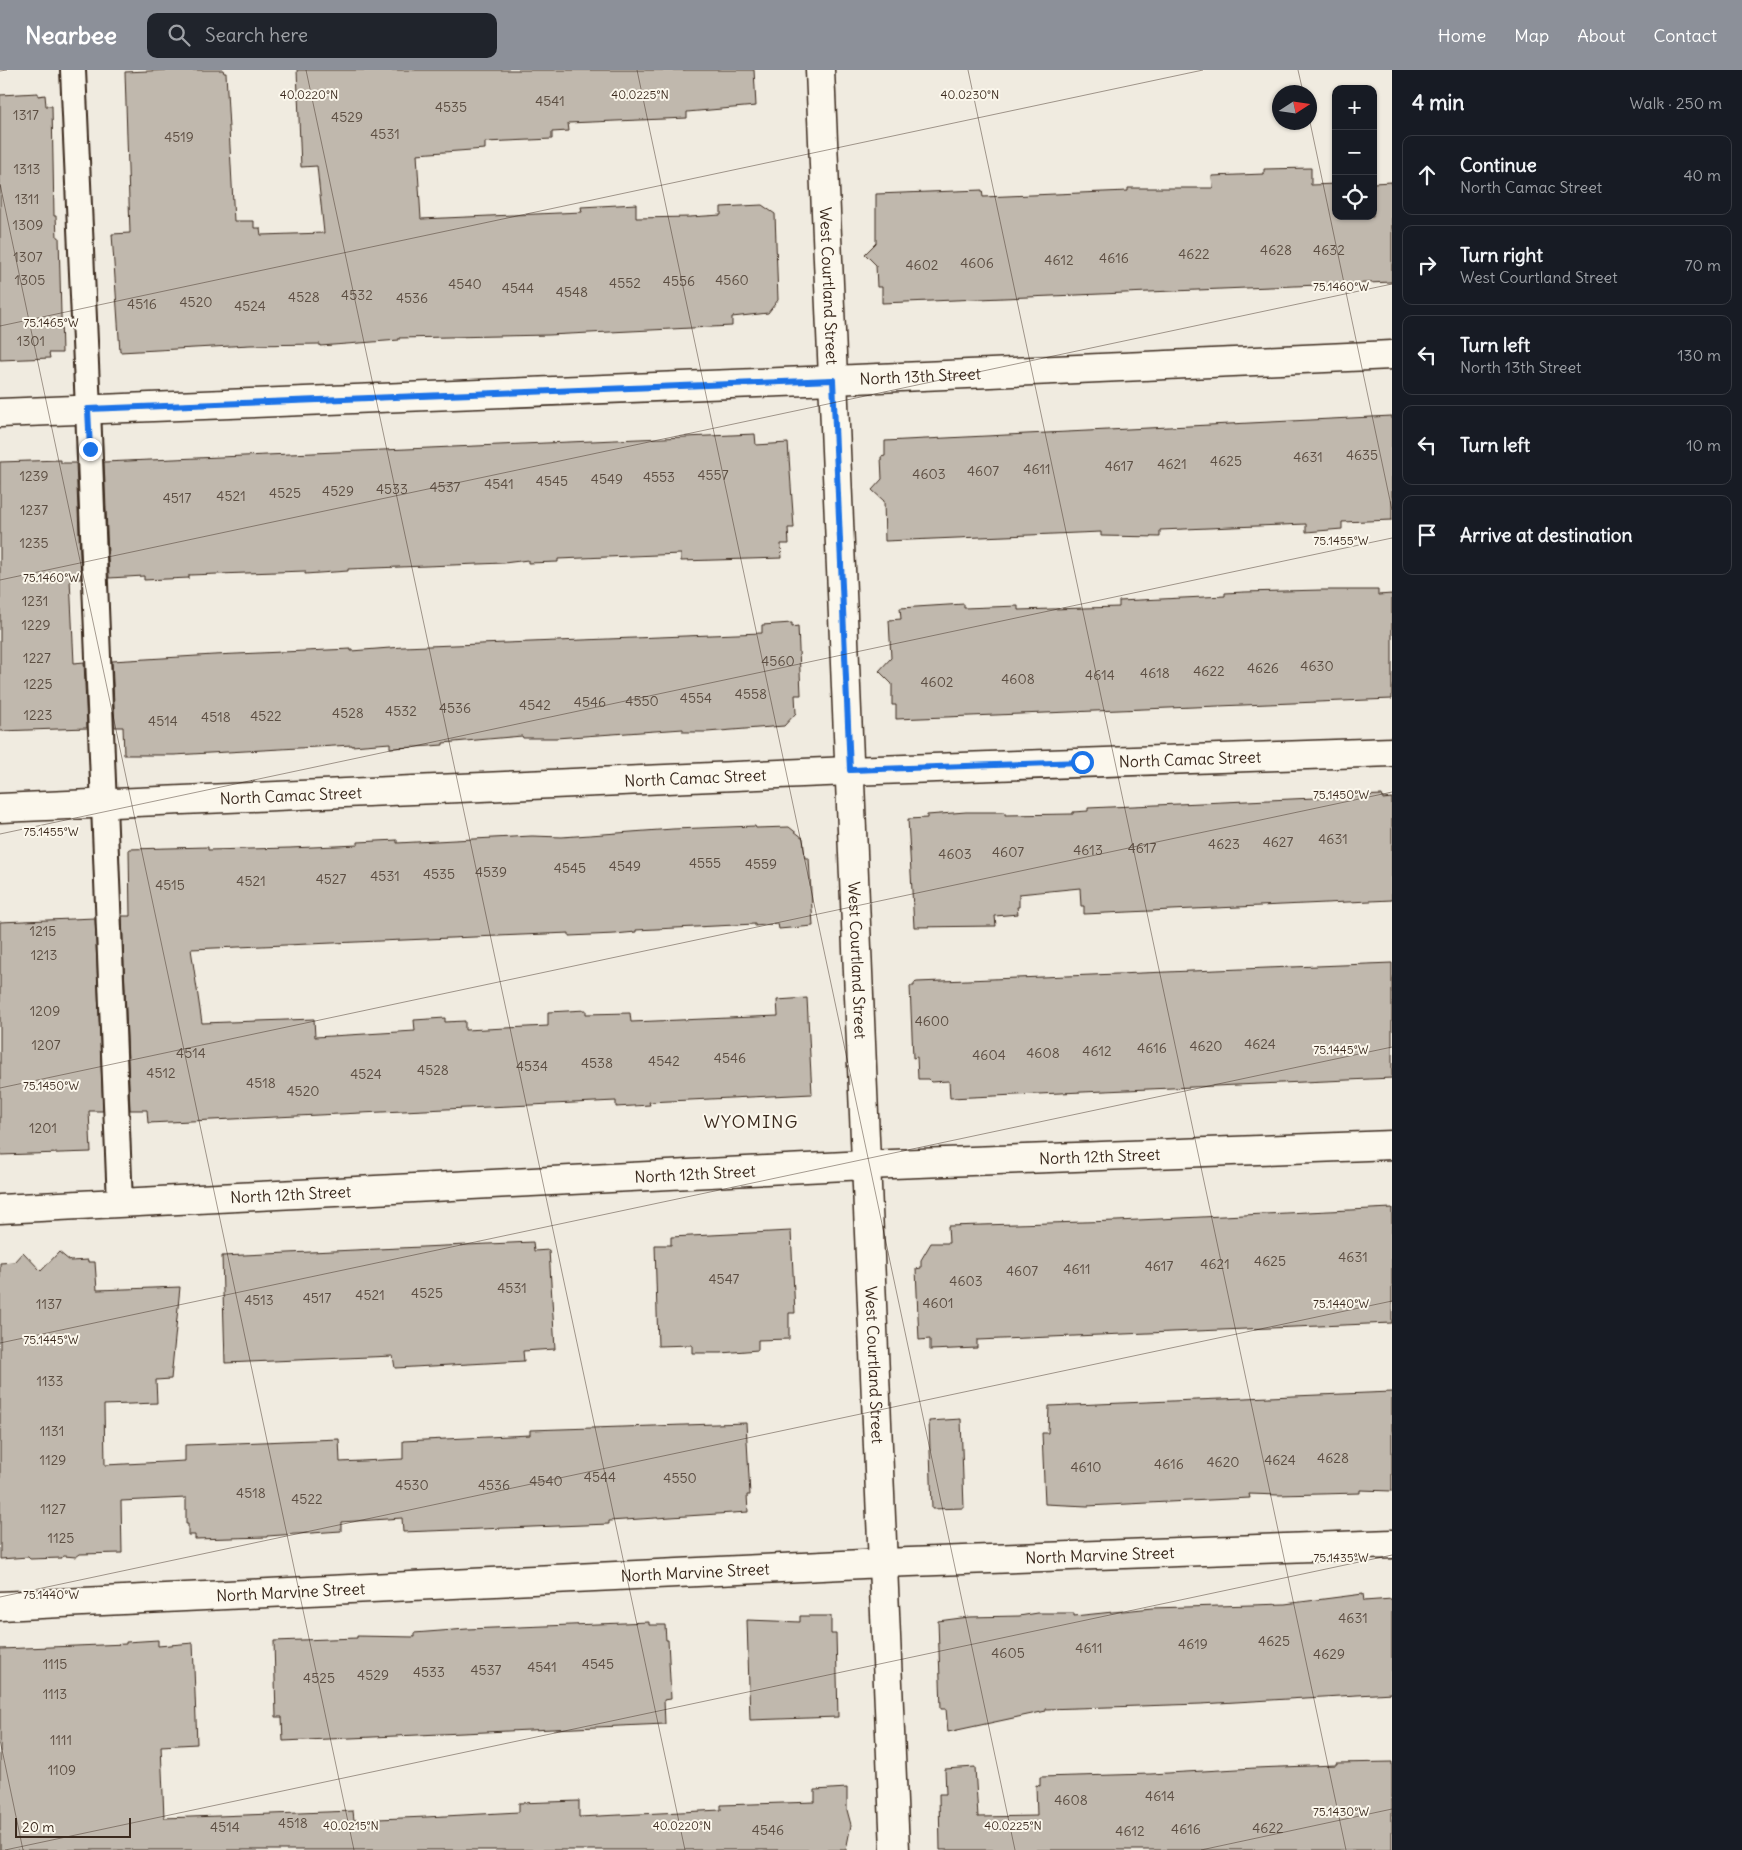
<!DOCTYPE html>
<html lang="en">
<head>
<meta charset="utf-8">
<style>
  body { margin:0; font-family:Delius,sans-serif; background:#20242c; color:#f1f3f6 }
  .controls { position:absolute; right:15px; top:15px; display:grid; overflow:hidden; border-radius:10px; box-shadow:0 1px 4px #0004 }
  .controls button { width:45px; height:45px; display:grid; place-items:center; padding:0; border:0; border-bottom:1px solid #363941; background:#171b24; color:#f1f3f6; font:25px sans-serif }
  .compass { position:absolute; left:1272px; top:15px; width:45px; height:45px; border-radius:50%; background:#171b24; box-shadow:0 1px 4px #0004; rotate:78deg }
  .scale { position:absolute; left:15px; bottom:12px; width:116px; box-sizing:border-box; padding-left:5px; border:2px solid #3b2a1e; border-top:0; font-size:14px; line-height:18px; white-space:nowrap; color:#3b2a1e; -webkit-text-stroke:4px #fbf7ec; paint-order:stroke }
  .stop { position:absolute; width:15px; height:15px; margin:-11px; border:4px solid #1a73e8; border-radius:50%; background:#fff }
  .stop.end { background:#1a73e8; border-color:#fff; box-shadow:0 1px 5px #0008 }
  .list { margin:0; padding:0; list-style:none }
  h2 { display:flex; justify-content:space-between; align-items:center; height:65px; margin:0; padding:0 20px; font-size:21px }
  h2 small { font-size:16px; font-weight:400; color:#9ea1a6 }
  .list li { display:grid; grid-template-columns:32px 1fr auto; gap:15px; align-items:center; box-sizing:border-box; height:80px; margin:0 10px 10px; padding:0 10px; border:1px solid #363941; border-radius:10px }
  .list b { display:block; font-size:19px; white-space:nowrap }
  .list p { margin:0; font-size:16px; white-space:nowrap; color:#9ea1a6 }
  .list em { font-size:16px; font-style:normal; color:#9ea1a6 }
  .icon { flex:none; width:28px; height:28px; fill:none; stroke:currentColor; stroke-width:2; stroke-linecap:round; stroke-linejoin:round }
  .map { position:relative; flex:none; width:1392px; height:1780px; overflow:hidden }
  header { display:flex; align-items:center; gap:30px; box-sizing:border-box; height:70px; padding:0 25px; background:#8c9099; color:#fff }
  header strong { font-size:24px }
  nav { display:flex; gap:28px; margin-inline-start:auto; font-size:18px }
  .search { width:350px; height:45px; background:#20242c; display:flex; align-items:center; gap:12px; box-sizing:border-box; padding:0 18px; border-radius:10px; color:#9ea1a6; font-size:19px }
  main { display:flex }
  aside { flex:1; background:#171b24 }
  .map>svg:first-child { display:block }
  .building { fill:#c0b8ad; stroke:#3b2a1e }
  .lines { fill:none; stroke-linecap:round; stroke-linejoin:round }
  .lane-casing { stroke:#3b2a1e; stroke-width:28 }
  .street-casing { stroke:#3b2a1e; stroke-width:31 }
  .lane { stroke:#fbf7ec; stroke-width:24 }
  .street { stroke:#fbf7ec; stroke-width:28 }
  .route { stroke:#1a73e8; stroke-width:6 }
  .ticks { fill:none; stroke:#3b2a1e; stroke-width:1; stroke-opacity:0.45 }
  .labels { text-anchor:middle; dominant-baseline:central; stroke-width:4; stroke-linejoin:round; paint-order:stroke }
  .number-label { font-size:14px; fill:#5c4e42 }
  .street-label { font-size:16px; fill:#3b2a1e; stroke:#fbf7ec }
  .neighbourhood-label { font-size:18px; letter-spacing:1px; fill:#3b2a1e; stroke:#fbf7ec }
  .ticks-label { font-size:12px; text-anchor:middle; fill:#3b2a1e; stroke:#fbf7ec; stroke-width:4; stroke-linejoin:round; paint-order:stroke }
</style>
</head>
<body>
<header>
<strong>Nearbee</strong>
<div class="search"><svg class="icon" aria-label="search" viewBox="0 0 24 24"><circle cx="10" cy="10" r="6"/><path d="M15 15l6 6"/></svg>Search here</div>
<nav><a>Home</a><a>Map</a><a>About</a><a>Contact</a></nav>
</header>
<main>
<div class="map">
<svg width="1392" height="1780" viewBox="0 0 1392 1780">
  <rect width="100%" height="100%" fill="#f0ebe0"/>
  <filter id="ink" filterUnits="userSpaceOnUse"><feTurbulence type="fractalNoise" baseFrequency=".02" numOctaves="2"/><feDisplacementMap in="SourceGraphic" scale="10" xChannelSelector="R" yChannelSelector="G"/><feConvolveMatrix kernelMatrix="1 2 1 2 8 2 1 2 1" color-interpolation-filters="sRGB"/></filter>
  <g filter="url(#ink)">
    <path class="building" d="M 171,0 L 223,0 L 224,3 L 226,3 L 234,151 L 254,151 L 254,158 L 260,158 L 261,165 L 324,163 L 317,96 L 301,97 L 297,0 L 754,0 L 756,36 L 687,42 L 687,48 L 568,53 L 569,61 L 552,62 L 552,69 L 485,72 L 485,79 L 417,84 L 421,149 L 582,142 L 581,137 L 636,134 L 636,148 L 690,147 L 721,145 L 721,137 L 762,135 L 775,144 L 778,230 L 768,243 L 732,247 L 732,256 L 549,265 L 399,268 L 399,270 L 320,276 L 320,274 L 250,275 L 120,282 L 112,164 L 130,163 L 125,2 Z
      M 38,23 L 38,26 L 45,25 L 46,36 L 52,36 L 54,146 L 56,146 L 57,167 L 59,167 L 62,283 L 49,283 L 50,288 L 0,290 L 0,25 Z
      M 1311,98 L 1311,115 L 1336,114 L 1336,146 L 1373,146 L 1373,113 L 1392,112 L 1392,212 L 882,233 L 882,217 L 877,217 L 876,195 L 865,184 L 876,173 L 876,124 L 982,120 L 983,127 L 1128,121 L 1128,118 L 1213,118 L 1212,106 L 1264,104 L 1264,99 Z
      M 1392,346 L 1392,450 L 1342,452 L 1342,459 L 1306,462 L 1306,454 L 1160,460 L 1160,467 L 1101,466 L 1101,462 L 885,471 L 884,431 L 872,420 L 882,409 L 881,387 L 885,386 L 885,371 Z
      M 755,364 L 756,375 L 788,373 L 794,458 L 788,458 L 789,474 L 781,474 L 782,488 L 681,491 L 681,484 L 558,489 L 558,492 L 528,493 L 528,490 L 504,493 L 348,499 L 348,501 L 305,504 L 305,501 L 189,505 L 189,508 L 144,510 L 144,506 L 109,508 L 104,392 Z
      M 61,390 L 61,393 L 76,393 L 81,509 L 70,509 L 74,593 L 84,592 L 87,658 L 0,661 L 0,392 Z
      M 1322,520 L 1378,520 L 1378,525 L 1392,524 L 1392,629 L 896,649 L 896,635 L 892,635 L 892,614 L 879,601 L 891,588 L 889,550 L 901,549 L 900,538 L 964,534 L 964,538 L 1018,536 L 1018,540 L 1085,538 L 1119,537 L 1119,531 L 1225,526 L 1225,523 L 1244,522 Z
      M 792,553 L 792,557 L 798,556 L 801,625 L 795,625 L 796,643 L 784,656 L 707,662 L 683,662 L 683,659 L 556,668 L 523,668 L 522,666 L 443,673 L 443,675 L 416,677 L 390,678 L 390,673 L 352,676 L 352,675 L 174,685 L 124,685 L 123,657 L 115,657 L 112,591 L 214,585 L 351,579 L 351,581 L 403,577 L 762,563 L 762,555 Z
      M 1382,725 L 1383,729 L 1392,728 L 1392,830 L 1084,844 L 1084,836 L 1081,836 L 1080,818 L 1019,824 L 1019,837 L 1017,837 L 1018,844 L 995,846 L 996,856 L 914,857 L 908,749 L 927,748 L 927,745 L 966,742 L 1005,742 L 1005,745 L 1073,744 L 1073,742 L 1088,741 L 1088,738 Z
      M 755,756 L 756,758 L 789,757 L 803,768 L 805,788 L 809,788 L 813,856 L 779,859 L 778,854 L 755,856 L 755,854 L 636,860 L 636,862 L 615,864 L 569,866 L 569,863 L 191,879 L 202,953 L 314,949 L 315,967 L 415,961 L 414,950 L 445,948 L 445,952 L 465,951 L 465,960 L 548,956 L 548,942 L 586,940 L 586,944 L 630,943 L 631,952 L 778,946 L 777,930 L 807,928 L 812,1024 L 649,1032 L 650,1035 L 616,1037 L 616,1031 L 148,1053 L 147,1040 L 130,1040 L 122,846 L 130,846 L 129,779 L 208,777 L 208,780 L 290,778 L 358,775 L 358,772 L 397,770 L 397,773 L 532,766 L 562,767 L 673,759 Z
      M 95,848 L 103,1041 L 89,1041 L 91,1082 L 0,1085 L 0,852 Z
      M 1392,893 L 1392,1008 L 950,1028 L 949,1011 L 931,1012 L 928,1009 L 918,1009 L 917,987 L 913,988 L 910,916 L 914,916 L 914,913 L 917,912 Z
      M 1392,1138 L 1392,1253 L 977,1270 L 977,1278 L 930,1280 L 930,1269 L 919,1270 L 916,1199 L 921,1198 L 921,1190 L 931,1173 L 949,1173 L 948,1156 L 1117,1151 Z
      M 791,1161 L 795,1243 L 789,1243 L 789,1269 L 758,1270 L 758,1280 L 721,1283 L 692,1283 L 692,1275 L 658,1276 L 655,1175 L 671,1175 L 671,1167 Z
      M 533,1172 L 534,1181 L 549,1180 L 555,1279 L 523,1281 L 524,1291 L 395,1298 L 393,1286 L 225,1293 L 222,1186 Z
      M 23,1182 L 41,1201 L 59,1182 L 70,1191 L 88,1190 L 88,1192 L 95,1192 L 97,1220 L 180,1217 L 171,1309 L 156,1310 L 157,1333 L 104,1335 L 105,1395 L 185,1391 L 185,1375 L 339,1369 L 340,1392 L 403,1389 L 403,1371 L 530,1365 L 530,1360 L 746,1353 L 750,1425 L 747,1425 L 748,1442 L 609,1451 L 609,1454 L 403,1462 L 402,1448 L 341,1452 L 341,1461 L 267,1466 L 267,1467 L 195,1469 L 195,1465 L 188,1465 L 188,1454 L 186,1454 L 186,1428 L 121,1431 L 122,1483 L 80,1484 L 76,1487 L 64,1486 L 61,1488 L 30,1489 L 28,1487 L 0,1489 L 0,1193 L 14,1192 Z
      M 1392,1322 L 1392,1421 L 1360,1420 L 1360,1423 L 1279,1425 L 1249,1424 L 1250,1428 L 1087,1436 L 1045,1434 L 1042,1363 L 1048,1363 L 1049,1336 Z
      M 961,1349 L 964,1438 L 932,1439 L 929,1351 Z
      M 1363,1524 L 1364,1531 L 1392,1529 L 1392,1623 L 1201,1634 L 1046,1639 L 1046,1641 L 948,1662 L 946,1639 L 941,1639 L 938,1551 L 969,1547 L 1019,1546 L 1038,1543 L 1074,1543 L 1074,1546 L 1152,1538 L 1285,1534 Z
      M 800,1546 L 831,1546 L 831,1564 L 836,1564 L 838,1647 L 750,1650 L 747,1550 L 800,1552 Z
      M 649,1552 L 649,1555 L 665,1555 L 666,1570 L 668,1570 L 671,1629 L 664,1630 L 665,1654 L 283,1671 L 282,1647 L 276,1647 L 274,1571 L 357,1568 L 357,1566 L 414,1567 L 414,1563 L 467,1559 Z
      M 158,1570 L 158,1576 L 193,1573 L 197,1674 L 161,1676 L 164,1748 L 353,1741 L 354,1750 L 426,1747 L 519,1742 L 519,1733 L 579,1731 L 579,1747 L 721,1740 L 721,1735 L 815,1732 L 815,1720 L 847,1718 L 847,1740 L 851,1755 L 846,1780 L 0,1780 L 0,1579 L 126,1574 L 126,1572 Z
      M 1392,1692 L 1392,1780 L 940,1780 L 939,1724 L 946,1724 L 945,1699 L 975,1697 L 978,1747 L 1037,1746 L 1036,1715 L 1040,1716 L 1040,1707 L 1151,1704 L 1255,1698 L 1336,1695 L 1336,1693 Z"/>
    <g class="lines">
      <defs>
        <path id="lane" d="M 73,0 L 88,339 L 120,1133"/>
        <g id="street">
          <path id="s1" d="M 820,0 L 895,1780"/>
          <path id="s2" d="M 0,343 L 833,310 L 1392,285"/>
          <path id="s3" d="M 0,738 L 849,701 L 1392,682"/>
          <path id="s4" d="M 0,1139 L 866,1095 L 1392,1075"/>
          <path id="s5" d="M 0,1536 L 883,1493 L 1392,1474"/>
        </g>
      </defs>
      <use href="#lane" class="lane-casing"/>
      <use href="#street" class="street-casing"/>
      <use href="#lane" class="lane"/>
      <use href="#street" class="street"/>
    </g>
  </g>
  <g class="lines" filter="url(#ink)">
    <path class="route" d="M 90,379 L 88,339 L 833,310 L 850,700 L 1082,692"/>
  </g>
  <path class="ticks" d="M 306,0 L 685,1780M 637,0 L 1015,1780M 968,0 L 1346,1780M 1298,0 L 1303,22M 0,1 L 7,0M 1310,52 L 1392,440M 0,114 L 354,1780M 0,256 L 1203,0M 0,510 L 1392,214M 0,764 L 1392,468M 0,1018 L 1392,722M 0,1273 L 1392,977M 0,1527 L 1392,1231M 0,1670 L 23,1780M 5,1780 L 1392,1485M 1201,1780 L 1392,1739"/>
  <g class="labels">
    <g class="number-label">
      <text x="550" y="31">4541</text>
      <text x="451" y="37">4535</text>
      <text x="26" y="45">1317</text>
      <text x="347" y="47">4529</text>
      <text x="385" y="64">4531</text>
      <text x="179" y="67">4519</text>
      <text x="27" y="99">1313</text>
      <text x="27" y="129">1311</text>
      <text x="28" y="155">1309</text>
      <text x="1276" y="180">4628</text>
      <text x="1329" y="180">4632</text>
      <text x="1194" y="184">4622</text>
      <text x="28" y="187">1307</text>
      <text x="1114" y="188">4616</text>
      <text x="1059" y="190">4612</text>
      <text x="977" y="193">4606</text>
      <text x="922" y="195">4602</text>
      <text x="30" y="210">1305</text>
      <text x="732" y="210">4560</text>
      <text x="679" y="211">4556</text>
      <text x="625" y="213">4552</text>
      <text x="465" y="214">4540</text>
      <text x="518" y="218">4544</text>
      <text x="572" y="222">4548</text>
      <text x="357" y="225">4532</text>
      <text x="304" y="227">4528</text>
      <text x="412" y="228">4536</text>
      <text x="196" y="232">4520</text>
      <text x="142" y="234">4516</text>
      <text x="250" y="236">4524</text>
      <text x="31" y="271">1301</text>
      <text x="1362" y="385">4635</text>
      <text x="1308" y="387">4631</text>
      <text x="1226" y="391">4625</text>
      <text x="1172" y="394">4621</text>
      <text x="1119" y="396">4617</text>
      <text x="1037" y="399">4611</text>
      <text x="983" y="401">4607</text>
      <text x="929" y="404">4603</text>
      <text x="713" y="405">4557</text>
      <text x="34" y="406">1239</text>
      <text x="659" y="407">4553</text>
      <text x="607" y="409">4549</text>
      <text x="552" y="411">4545</text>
      <text x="499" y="414">4541</text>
      <text x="445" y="417">4537</text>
      <text x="392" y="419">4533</text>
      <text x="338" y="421">4529</text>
      <text x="285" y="423">4525</text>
      <text x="231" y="426">4521</text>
      <text x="177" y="428">4517</text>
      <text x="34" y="440">1237</text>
      <text x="34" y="473">1235</text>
      <text x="35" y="531">1231</text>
      <text x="36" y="555">1229</text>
      <text x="37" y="588">1227</text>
      <text x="778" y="591">4560</text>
      <text x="1317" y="596">4630</text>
      <text x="1263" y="598">4626</text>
      <text x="1209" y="601">4622</text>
      <text x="1155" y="603">4618</text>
      <text x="1100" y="605">4614</text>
      <text x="1018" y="609">4608</text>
      <text x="937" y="612">4602</text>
      <text x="38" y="614">1225</text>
      <text x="751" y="624">4558</text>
      <text x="696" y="628">4554</text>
      <text x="642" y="631">4550</text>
      <text x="590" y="632">4546</text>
      <text x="535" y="635">4542</text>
      <text x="455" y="638">4536</text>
      <text x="401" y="641">4532</text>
      <text x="348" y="643">4528</text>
      <text x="38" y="645">1223</text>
      <text x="266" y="646">4522</text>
      <text x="216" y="647">4518</text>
      <text x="163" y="651">4514</text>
      <text x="1333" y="769">4631</text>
      <text x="1278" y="772">4627</text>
      <text x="1224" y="774">4623</text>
      <text x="1142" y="778">4617</text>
      <text x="1088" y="780">4613</text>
      <text x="1008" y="782">4607</text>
      <text x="955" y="784">4603</text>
      <text x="705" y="793">4555</text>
      <text x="761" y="794">4559</text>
      <text x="625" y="796">4549</text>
      <text x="570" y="798">4545</text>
      <text x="491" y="802">4539</text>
      <text x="439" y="804">4535</text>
      <text x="385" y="806">4531</text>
      <text x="331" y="809">4527</text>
      <text x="251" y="811">4521</text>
      <text x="170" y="815">4515</text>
      <text x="43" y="861">1215</text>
      <text x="44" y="885">1213</text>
      <text x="45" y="941">1209</text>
      <text x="932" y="951">4600</text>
      <text x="1260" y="974">4624</text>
      <text x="46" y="975">1207</text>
      <text x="1206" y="976">4620</text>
      <text x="1152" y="978">4616</text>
      <text x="1097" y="981">4612</text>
      <text x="191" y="983">4514</text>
      <text x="1043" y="983">4608</text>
      <text x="989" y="985">4604</text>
      <text x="730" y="988">4546</text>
      <text x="664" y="991">4542</text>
      <text x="597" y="993">4538</text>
      <text x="532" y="996">4534</text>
      <text x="433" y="1000">4528</text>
      <text x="161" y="1003">4512</text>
      <text x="366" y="1004">4524</text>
      <text x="261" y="1013">4518</text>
      <text x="303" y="1021">4520</text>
      <text x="43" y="1058">1201</text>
      <text x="1353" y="1187">4631</text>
      <text x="1270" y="1191">4625</text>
      <text x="1215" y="1194">4621</text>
      <text x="1159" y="1196">4617</text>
      <text x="1077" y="1199">4611</text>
      <text x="1022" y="1201">4607</text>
      <text x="724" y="1209">4547</text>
      <text x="966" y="1211">4603</text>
      <text x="512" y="1218">4531</text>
      <text x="427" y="1223">4525</text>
      <text x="370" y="1225">4521</text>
      <text x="317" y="1228">4517</text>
      <text x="259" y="1230">4513</text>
      <text x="938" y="1233">4601</text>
      <text x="49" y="1234">1137</text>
      <text x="50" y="1311">1133</text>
      <text x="52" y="1361">1131</text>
      <text x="1333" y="1388">4628</text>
      <text x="53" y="1390">1129</text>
      <text x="1280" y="1390">4624</text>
      <text x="1223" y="1392">4620</text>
      <text x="1169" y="1394">4616</text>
      <text x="1086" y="1397">4610</text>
      <text x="600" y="1407">4544</text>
      <text x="680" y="1408">4550</text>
      <text x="546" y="1411">4540</text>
      <text x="412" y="1415">4530</text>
      <text x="494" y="1415">4536</text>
      <text x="251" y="1423">4518</text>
      <text x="307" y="1429">4522</text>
      <text x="53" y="1439">1127</text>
      <text x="61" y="1468">1125</text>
      <text x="1353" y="1548">4631</text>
      <text x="1274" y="1571">4625</text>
      <text x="1193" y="1574">4619</text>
      <text x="1089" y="1578">4611</text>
      <text x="1008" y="1583">4605</text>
      <text x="1329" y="1584">4629</text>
      <text x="55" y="1594">1115</text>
      <text x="598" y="1594">4545</text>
      <text x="542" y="1597">4541</text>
      <text x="486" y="1600">4537</text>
      <text x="429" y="1602">4533</text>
      <text x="373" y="1605">4529</text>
      <text x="319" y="1608">4525</text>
      <text x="55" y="1624">1113</text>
      <text x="61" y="1670">1111</text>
      <text x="62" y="1700">1109</text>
      <text x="1160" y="1726">4614</text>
      <text x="1071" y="1730">4608</text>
      <text x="293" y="1753">4518</text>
      <text x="225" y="1757">4514</text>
      <text x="1268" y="1758">4622</text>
      <text x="1186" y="1759">4616</text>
      <text x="768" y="1760">4546</text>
      <text x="1130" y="1761">4612</text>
    </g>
    <g class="street-label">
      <text stroke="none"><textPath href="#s1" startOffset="216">West Courtland Street</textPath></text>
      <text stroke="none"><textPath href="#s2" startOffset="921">North 13th Street</textPath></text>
      <text stroke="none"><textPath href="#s3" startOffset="1191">North Camac Street</textPath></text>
      <text stroke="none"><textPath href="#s3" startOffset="696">North Camac Street</textPath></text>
      <text stroke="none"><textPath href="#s3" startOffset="291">North Camac Street</textPath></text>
      <text stroke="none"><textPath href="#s1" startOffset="891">West Courtland Street</textPath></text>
      <text stroke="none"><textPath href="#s4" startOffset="1101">North 12th Street</textPath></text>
      <text stroke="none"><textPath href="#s4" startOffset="696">North 12th Street</textPath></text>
      <text stroke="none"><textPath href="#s4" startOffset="291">North 12th Street</textPath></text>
      <text stroke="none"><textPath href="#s1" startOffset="1296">West Courtland Street</textPath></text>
      <text stroke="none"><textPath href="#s5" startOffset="1101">North Marvine Street</textPath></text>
      <text stroke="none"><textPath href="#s5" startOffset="696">North Marvine Street</textPath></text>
      <text stroke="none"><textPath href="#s5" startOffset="291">North Marvine Street</textPath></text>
    </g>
    <g class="neighbourhood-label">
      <text x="751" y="1051">WYOMING</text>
    </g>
  </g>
  <g class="ticks-label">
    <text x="309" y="29">40.0220°N</text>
    <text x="640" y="29">40.0225°N</text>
    <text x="970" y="29">40.0230°N</text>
    <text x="1341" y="221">75.1460°W</text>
    <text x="51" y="257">75.1465°W</text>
    <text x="1341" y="475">75.1455°W</text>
    <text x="51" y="512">75.1460°W</text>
    <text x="1341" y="729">75.1450°W</text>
    <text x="51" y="766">75.1455°W</text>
    <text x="1341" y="984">75.1445°W</text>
    <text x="51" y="1020">75.1450°W</text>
    <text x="1341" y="1238">75.1440°W</text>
    <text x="51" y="1274">75.1445°W</text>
    <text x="1341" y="1492">75.1435°W</text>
    <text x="51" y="1529">75.1440°W</text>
    <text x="1341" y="1746">75.1430°W</text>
    <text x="351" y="1760">40.0215°N</text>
    <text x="682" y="1760">40.0220°N</text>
    <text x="1013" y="1760">40.0225°N</text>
  </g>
</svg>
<div class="controls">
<button>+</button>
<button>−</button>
<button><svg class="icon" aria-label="locate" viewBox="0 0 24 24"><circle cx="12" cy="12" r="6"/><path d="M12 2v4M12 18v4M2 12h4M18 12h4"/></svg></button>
</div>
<svg class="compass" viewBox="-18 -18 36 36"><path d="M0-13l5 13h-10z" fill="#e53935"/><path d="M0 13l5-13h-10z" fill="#9ea1a6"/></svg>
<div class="scale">20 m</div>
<div class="stop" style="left:1082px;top:692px"></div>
<div class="stop end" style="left:90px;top:379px"></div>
</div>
<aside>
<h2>4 min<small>Walk · 250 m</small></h2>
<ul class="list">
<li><svg class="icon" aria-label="ahead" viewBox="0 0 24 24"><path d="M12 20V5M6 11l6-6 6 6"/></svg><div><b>Continue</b><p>North Camac Street</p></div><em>40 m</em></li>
<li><svg class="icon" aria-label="right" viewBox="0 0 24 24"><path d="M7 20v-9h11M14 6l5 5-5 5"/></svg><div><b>Turn right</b><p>West Courtland Street</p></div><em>70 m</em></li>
<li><svg class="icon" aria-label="left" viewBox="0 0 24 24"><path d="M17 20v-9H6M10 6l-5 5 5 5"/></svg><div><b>Turn left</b><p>North 13th Street</p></div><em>130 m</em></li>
<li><svg class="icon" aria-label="left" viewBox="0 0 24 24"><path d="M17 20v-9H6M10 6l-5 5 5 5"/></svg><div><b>Turn left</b></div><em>10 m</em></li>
<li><svg class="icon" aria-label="arrive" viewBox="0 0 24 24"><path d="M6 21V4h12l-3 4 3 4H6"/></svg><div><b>Arrive at destination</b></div></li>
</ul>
</aside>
</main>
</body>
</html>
